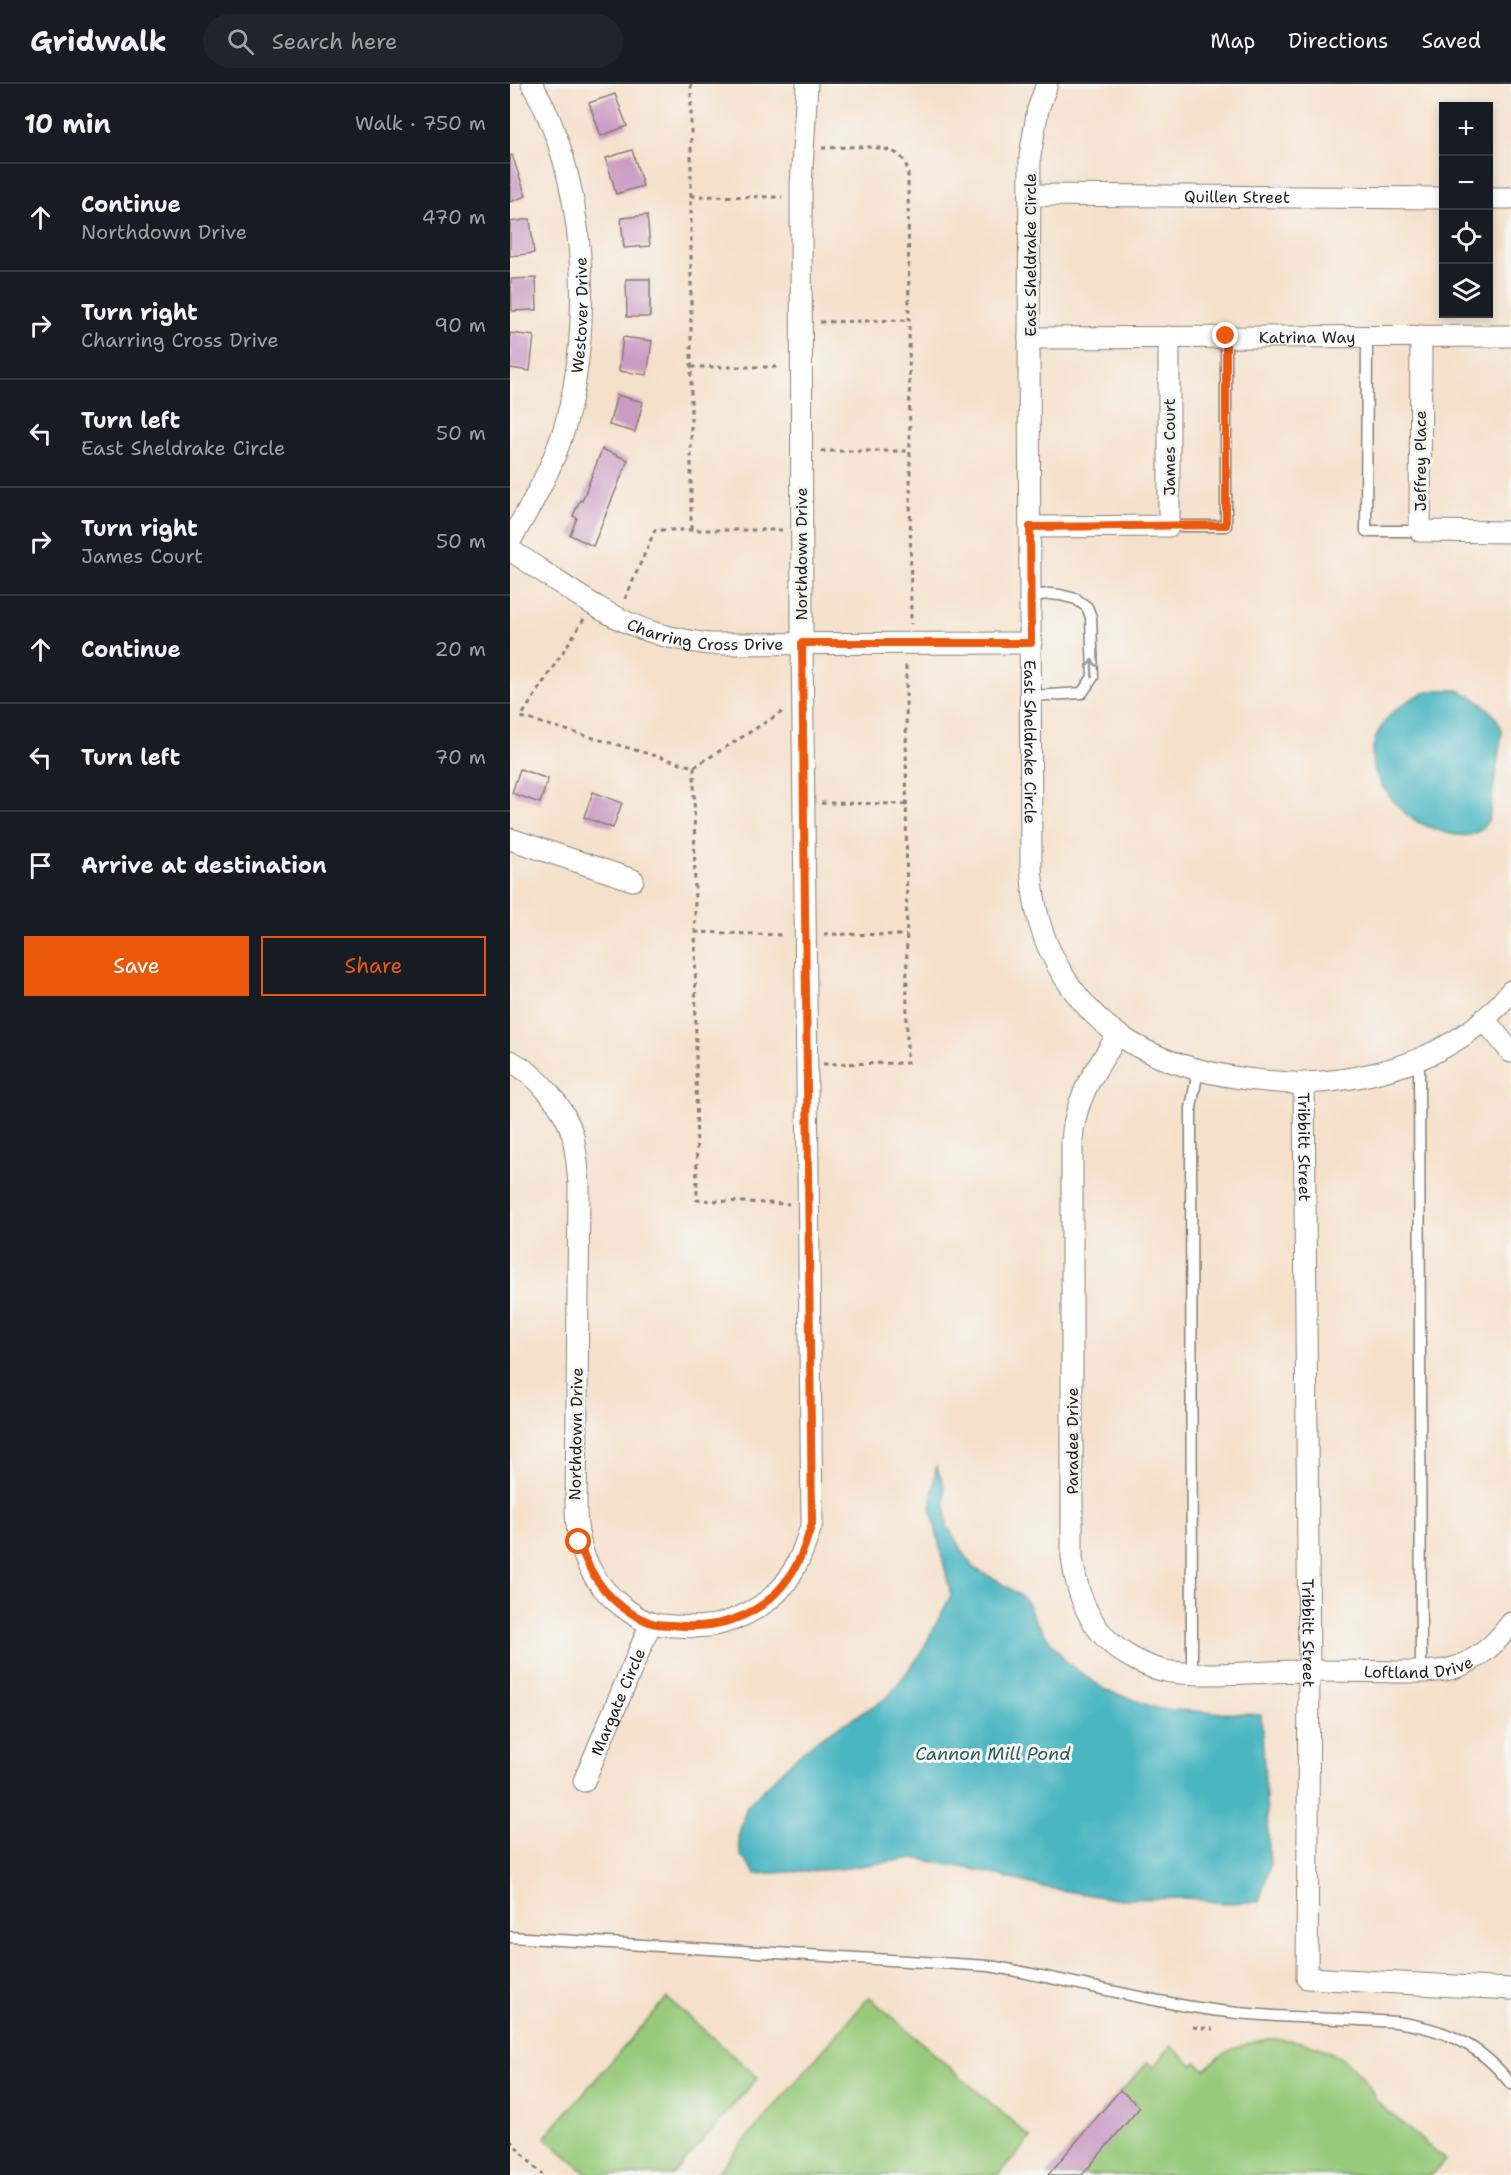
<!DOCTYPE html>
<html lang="en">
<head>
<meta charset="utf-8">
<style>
  body { margin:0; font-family:"Shantell Sans",sans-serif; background:#20242c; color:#f1f3f6 }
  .controls { position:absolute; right:18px; top:18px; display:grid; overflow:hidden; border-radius:0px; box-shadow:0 3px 9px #0003 }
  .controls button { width:54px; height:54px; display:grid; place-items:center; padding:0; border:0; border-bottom:2px solid #363941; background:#171b24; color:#f1f3f6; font:30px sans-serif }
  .stop { position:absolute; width:18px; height:18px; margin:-14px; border:4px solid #ea580c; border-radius:50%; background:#fff }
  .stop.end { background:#ea580c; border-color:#fff; box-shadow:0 2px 6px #0008 }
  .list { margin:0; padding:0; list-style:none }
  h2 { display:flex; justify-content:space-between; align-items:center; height:78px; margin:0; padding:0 24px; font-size:26px }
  h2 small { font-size:20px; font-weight:400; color:#9ea1a6 }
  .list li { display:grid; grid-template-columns:39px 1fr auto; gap:18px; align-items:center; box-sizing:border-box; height:108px; padding:0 24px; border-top:2px solid #363941 }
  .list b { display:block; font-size:22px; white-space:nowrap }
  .list p { margin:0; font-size:20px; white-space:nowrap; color:#9ea1a6 }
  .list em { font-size:20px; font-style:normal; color:#9ea1a6 }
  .actions { display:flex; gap:12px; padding:18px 24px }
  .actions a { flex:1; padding:14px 0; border:2px solid #ea580c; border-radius:0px; text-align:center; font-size:21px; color:#ea580c }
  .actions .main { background:#ea580c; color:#fff }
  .icon { flex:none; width:33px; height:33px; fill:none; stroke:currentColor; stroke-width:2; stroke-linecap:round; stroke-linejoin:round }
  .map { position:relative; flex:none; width:1001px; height:2091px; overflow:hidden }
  header { display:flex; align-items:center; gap:36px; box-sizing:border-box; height:84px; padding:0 30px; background:#171b24; border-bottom:2px solid #363941 }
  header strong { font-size:28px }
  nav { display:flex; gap:33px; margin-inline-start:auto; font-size:21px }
  .search { width:420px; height:54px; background:#20242c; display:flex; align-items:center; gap:15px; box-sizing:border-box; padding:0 21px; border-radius:33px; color:#9ea1a6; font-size:22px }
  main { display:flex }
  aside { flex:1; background:#171b24 }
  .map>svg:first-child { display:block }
  .green { fill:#98ca7a; stroke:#5a734b; stroke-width:1.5 }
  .water { fill:#48b6c1; stroke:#32696e; stroke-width:1.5 }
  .building { fill:#ca9cc4 }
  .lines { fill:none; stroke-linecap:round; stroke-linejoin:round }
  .service-casing { stroke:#887e74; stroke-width:13 }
  .minor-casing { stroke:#887e74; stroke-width:23 }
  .path { stroke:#887e74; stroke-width:3; stroke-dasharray:4.5 4.5; stroke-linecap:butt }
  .service { stroke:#fff; stroke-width:10 }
  .minor { stroke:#fff; stroke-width:21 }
  .oneway { stroke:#999 }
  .route { stroke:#ea580c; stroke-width:8 }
  .labels { text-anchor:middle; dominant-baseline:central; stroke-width:6; stroke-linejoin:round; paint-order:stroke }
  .street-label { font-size:16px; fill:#1c1c1c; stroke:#f6f6f2 }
  .water-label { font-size:18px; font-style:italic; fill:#2e5a5e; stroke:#f6f6f2 }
</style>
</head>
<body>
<header>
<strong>Gridwalk</strong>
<div class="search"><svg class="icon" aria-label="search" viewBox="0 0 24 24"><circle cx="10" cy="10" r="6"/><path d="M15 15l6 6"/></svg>Search here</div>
<nav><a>Map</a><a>Directions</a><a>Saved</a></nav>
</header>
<main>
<aside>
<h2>10 min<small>Walk · 750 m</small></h2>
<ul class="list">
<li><svg class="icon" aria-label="ahead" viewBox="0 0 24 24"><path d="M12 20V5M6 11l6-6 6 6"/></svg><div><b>Continue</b><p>Northdown Drive</p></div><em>470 m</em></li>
<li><svg class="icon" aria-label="right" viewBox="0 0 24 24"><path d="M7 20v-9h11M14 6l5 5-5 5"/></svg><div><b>Turn right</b><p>Charring Cross Drive</p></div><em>90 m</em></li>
<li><svg class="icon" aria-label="left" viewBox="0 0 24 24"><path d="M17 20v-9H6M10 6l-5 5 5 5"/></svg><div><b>Turn left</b><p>East Sheldrake Circle</p></div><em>50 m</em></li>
<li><svg class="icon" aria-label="right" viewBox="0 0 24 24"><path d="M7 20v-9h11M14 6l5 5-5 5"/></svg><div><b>Turn right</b><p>James Court</p></div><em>50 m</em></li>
<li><svg class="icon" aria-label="ahead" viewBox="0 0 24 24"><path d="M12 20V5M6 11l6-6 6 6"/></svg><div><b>Continue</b></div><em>20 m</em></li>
<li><svg class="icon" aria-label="left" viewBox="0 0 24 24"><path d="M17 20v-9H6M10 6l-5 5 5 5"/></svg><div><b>Turn left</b></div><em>70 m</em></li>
<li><svg class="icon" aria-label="arrive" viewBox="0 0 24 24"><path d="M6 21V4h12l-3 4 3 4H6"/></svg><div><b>Arrive at destination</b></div></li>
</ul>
<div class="actions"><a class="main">Save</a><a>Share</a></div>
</aside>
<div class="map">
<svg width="1001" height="2091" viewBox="0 0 1001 2091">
  <rect width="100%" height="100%" fill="#f6f6f2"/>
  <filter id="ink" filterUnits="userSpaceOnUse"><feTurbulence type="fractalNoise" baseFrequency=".0167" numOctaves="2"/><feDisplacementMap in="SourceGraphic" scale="12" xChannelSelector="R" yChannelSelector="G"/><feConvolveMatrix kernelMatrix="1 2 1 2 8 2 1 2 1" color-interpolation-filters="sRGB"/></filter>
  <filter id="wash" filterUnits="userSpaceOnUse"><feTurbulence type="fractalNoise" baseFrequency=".008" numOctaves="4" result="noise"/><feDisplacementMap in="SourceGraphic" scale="24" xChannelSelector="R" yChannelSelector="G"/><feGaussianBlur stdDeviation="1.35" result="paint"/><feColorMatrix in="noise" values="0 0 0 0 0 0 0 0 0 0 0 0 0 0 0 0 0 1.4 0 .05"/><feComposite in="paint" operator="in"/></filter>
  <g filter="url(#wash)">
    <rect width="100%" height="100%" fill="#f5e1cb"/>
    <path class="green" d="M 359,1913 L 521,2054 L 489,2091 L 205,2091 Z
      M 157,1914 L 248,1993 L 163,2091 L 78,2091 L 35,2053 Z
      M 758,1955 C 801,1954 850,1973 866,2017 L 935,2076 L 922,2091 L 538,2091 L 611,2006 L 612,2007 L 638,1978 L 644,1983 L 661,1962 L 683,1981 L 686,1978 L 695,1986 C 712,1966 733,1960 758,1955 Z"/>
    <path class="water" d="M 948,606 C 967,614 986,627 992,647 L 979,735 C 968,753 957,754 937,749 C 924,745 914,742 903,735 C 887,725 867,699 863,680 C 859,659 872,636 888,624 C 897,617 909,610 921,607 C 929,605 939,606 948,606 Z
      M 426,1381 L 434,1402 L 437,1442 L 463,1484 L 487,1496 L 515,1515 L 526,1538 L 556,1578 L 594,1605 L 649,1625 L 751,1631 L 760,1782 L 749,1818 L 713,1819 L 679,1814 L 604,1815 L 533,1803 L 472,1787 L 404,1774 L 330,1785 L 246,1790 L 231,1772 L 228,1753 L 237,1722 L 281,1678 L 305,1657 L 377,1614 L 410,1571 L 441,1511 L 421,1424 Z"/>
    <g id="blocks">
      <path class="building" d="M 105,10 L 117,42 L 91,52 L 79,19 Z
        M 122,66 L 133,102 L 106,110 L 96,74 Z
        M 2,71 L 16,112 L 0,118 L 0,72 Z
        M 137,131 L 140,162 L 114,164 L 111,134 Z
        M 20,135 L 24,169 L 0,172 L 0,138 Z
        M 26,194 L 27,226 L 2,227 L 1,195 Z
        M 116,195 L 140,195 L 140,233 L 117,233 Z
        M 0,249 L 24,252 L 20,287 L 0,284 Z
        M 113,253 L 142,257 L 137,291 L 109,287 Z
        M 107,311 L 133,318 L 125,348 L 99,341 Z
        M 92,365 L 118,376 L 83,462 L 60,451 L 67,434 L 63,432 L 70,416 L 72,417 Z
        M 10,685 L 38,695 L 30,719 L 2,709 Z
        M 83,708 L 112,719 L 103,744 L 74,733 Z
        M 610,2006 L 630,2023 L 572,2091 L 538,2091 Z"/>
    </g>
  </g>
  <g filter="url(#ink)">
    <use href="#blocks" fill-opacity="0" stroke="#887e74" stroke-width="1.5"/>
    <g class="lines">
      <defs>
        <path id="service" d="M 857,252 L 856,447 L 910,447
          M 659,442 L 716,442 L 716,252
          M 521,512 L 540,510 L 550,511 L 566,515 L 577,523 L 581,533 L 583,593 L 572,609 L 522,612
          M 909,976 L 911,1588
          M 682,1589 L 681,1024 L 688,986
          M 0,1853 L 479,1882 C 552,1894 622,1914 695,1925 C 758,1934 823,1934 886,1938 C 935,1945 970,1960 1001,2000"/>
        <g id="minor">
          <path id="s1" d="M 537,0 L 528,25 L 520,72 L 519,254 L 521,783 C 522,795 523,808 525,819 C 534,870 566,921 609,951 C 646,977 692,989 737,995 C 756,997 777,1000 796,999 C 873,995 952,970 1001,907"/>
          <path id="s2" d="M 520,111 L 934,114"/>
          <path d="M 978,114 L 1001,114"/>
          <path d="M 911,252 L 910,447 L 1001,448"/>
          <path id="s3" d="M 519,254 L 1001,252"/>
          <path d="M 520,443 L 659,442 L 659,253"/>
          <path id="s4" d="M 0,457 C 22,420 43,383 55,342 C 84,240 76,93 22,0"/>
          <path id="s5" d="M 0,466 C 46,495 92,533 145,549 C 163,555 181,557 199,560 L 521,559"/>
          <path d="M 0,755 L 123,796"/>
          <path d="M 974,935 L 1001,968"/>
          <path id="s6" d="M 608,951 C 586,985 564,1015 562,1057 L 562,1473 C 567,1515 583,1553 622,1574 C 634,1581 648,1586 661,1588 C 706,1593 753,1587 798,1587 C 827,1587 856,1587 885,1588 C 903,1588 923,1589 940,1585 C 965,1579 987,1559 1001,1539"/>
          <path d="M 0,977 C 27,990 55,1023 63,1052 C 66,1068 68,1084 69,1100 L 66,1424 C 66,1465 80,1498 113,1523 C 121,1529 131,1536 140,1539 C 147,1541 156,1541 163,1542 C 180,1543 196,1544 213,1539 C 236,1532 258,1520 274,1501 C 288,1482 295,1462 302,1439 L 292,559 L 291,102 L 297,0"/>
          <path id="s7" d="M 794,999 L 799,1587 L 797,1894 L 1001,1905"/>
          <path id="s8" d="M 74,1697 L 141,1539"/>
        </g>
      </defs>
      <use href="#service" class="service-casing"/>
      <use href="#minor" class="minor-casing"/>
      <path class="path" d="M 181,0 L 181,446
        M 312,64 C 333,64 376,58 391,73 C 396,78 397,83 398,90 L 401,540
        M 181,112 L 272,113
        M 310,238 L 398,236
        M 181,283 L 271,283
        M 311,367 L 399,367
        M 115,515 L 145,446 L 272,446
        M 74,535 L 11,633 L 184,683 L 272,628
        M 184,683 L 187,1116 L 279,1120
        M 311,719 L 396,720
        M 185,848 L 273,851
        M 314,850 L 396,851
        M 313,980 L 397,979 L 396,578
        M 683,1943 L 703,1945
        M 0,2056 L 32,2091"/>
      <use href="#service" class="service"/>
      <use href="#minor" class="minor"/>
    </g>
    <defs><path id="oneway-shaft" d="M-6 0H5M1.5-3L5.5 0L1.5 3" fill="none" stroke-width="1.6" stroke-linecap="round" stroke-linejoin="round" transform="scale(1.5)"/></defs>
    <use class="oneway" href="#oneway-shaft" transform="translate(582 584) rotate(-91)"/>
  </g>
  <g class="lines" filter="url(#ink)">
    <path class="route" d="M 69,1458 C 80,1494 103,1524 139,1538 C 146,1541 155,1541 162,1541 C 203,1546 246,1535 273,1501 C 289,1482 295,1462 302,1439 L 292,559 L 521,559 L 520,443 L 716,441 L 716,252"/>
  </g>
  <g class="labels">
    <g class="street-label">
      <text stroke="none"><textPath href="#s2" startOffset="207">Quillen Street</textPath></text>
      <text transform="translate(520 171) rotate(-90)">East Sheldrake Circle</text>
      <text stroke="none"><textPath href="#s4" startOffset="240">Westover Drive</textPath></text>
      <text stroke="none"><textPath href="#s3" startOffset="278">Katrina Way</textPath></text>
      <text transform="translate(659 363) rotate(-90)">James Court</text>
      <text transform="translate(910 377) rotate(-90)">Jeffrey Place</text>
      <text transform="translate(291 470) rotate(-90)">Northdown Drive</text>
      <text stroke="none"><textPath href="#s5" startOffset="218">Charring Cross Drive</textPath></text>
      <text stroke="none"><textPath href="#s1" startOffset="660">East Sheldrake Circle</textPath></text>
      <text stroke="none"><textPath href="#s7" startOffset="64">Tribbitt Street</textPath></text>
      <text transform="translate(66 1350) rotate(-89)">Northdown Drive</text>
      <text transform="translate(562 1357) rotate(-90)">Paradee Drive</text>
      <text stroke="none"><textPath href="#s7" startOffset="550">Tribbitt Street</textPath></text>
      <text stroke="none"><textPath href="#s6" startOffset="945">Loftland Drive</textPath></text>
      <text stroke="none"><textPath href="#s8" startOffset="86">Margate Circle</textPath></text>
    </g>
    <g class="water-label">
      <text x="483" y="1670">Cannon Mill Pond</text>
    </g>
  </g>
</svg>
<div class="controls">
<button>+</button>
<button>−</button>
<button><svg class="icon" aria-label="locate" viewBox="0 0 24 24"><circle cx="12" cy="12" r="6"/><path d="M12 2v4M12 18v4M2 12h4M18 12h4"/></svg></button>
<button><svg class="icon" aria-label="layers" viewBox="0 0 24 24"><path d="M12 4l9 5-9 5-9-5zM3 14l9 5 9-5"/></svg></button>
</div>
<div class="stop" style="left:69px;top:1458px"></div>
<div class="stop end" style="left:716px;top:252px"></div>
</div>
</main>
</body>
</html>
